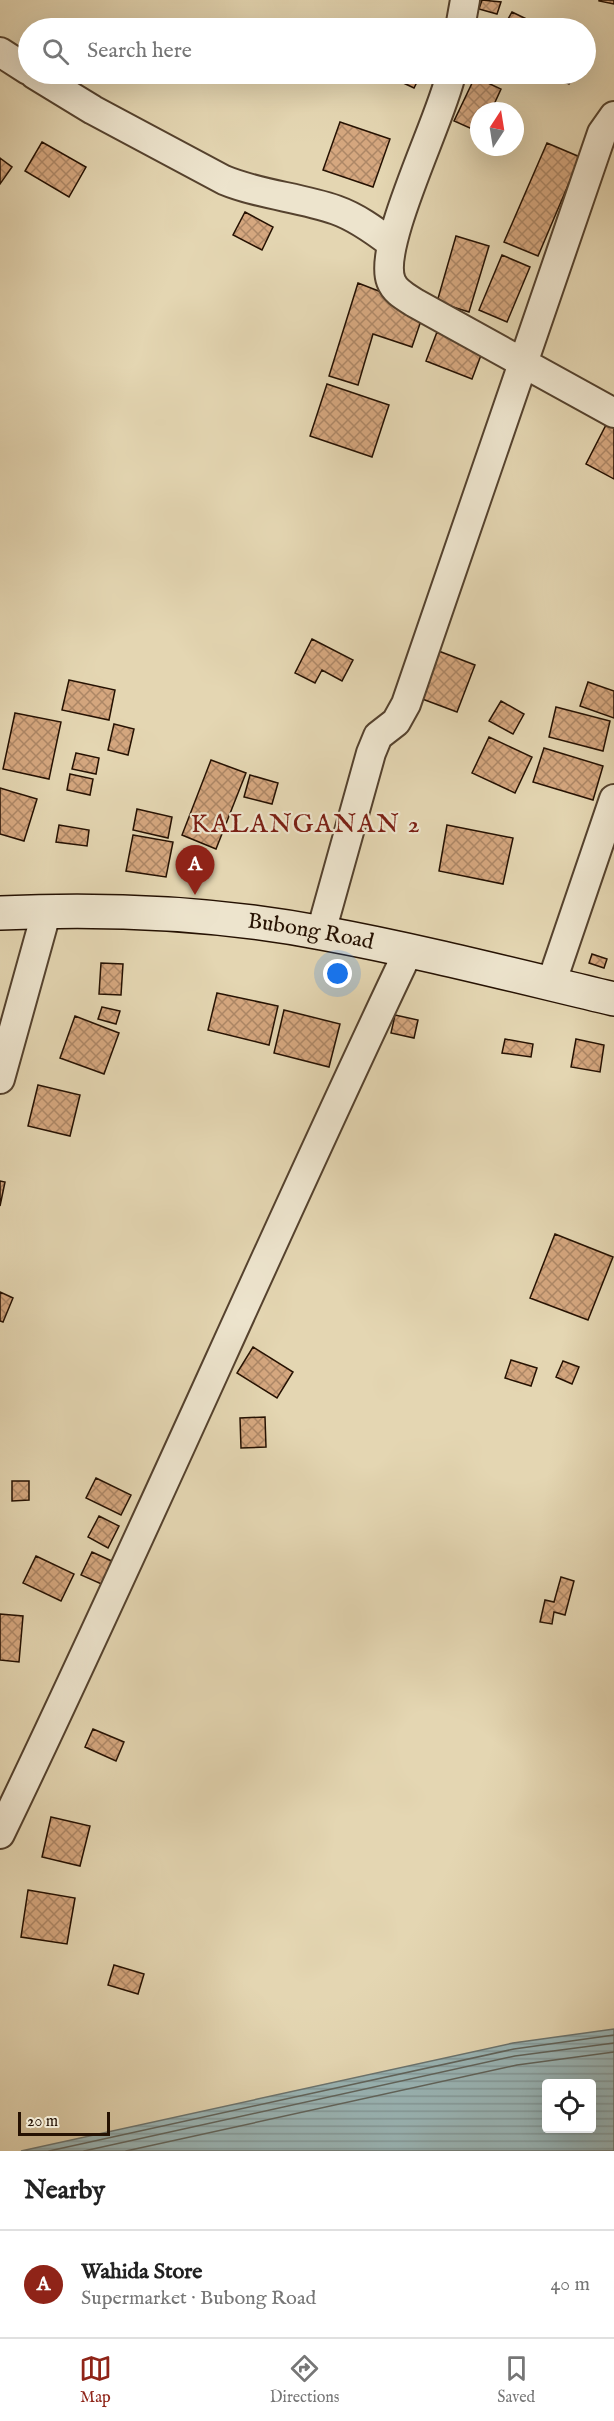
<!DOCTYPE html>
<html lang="en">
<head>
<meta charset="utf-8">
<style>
  body { margin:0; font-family:"IM FELL English",serif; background:#f6f6f6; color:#222 }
  .controls { position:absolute; right:18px; bottom:18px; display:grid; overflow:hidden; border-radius:6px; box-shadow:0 6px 24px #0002 }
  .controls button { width:54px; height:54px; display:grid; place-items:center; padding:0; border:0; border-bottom:2px solid #e0e0e0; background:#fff; color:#222; font:30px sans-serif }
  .compass { position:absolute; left:470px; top:102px; width:54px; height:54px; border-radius:50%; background:#fff; box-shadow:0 6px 24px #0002; rotate:12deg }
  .scale { position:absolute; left:18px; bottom:15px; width:92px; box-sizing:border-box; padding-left:6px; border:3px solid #251102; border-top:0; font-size:16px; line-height:21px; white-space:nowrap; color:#251102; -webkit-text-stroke:4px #ede4cd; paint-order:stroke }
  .you { position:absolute; left:338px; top:974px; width:21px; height:21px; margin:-15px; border:4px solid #fff; border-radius:50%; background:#1a73e8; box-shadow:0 0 0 9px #1a73e833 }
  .badge { display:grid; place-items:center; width:39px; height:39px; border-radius:50%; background:#8f2418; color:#fff; font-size:20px; font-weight:700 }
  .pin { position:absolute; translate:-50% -50px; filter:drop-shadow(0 2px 3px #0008) }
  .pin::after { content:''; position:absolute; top:32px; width:21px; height:18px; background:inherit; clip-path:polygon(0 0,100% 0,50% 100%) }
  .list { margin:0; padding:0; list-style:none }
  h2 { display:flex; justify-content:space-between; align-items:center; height:78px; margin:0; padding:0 24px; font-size:26px }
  h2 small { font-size:20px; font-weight:400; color:#767676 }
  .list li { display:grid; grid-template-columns:39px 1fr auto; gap:18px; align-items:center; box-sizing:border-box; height:108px; padding:0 24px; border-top:2px solid #e0e0e0 }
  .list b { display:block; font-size:22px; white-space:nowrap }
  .list p { margin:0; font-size:20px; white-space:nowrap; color:#767676 }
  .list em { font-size:20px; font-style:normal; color:#767676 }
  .icon { flex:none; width:33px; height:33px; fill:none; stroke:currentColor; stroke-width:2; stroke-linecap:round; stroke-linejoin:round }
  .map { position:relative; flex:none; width:614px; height:2151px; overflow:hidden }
  .search { position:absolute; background:#fff; box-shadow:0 6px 24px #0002; left:18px; right:18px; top:18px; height:66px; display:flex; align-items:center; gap:15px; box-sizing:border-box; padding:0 21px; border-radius:33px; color:#767676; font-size:22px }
  .sheet { height:186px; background:#fff }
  nav { display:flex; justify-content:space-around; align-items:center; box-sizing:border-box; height:84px; border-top:2px solid #e0e0e0; background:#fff; font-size:16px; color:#767676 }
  nav a { display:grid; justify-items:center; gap:3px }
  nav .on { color:#8f2418 }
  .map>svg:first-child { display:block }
  .water { fill:url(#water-rules); stroke:#6b746f; stroke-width:1.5; fill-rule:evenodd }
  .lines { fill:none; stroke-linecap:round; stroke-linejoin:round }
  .shore { stroke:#60645c; stroke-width:1.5 }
  .building { fill:url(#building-cross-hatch); stroke:#251102; stroke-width:1.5 }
  .minor-casing { stroke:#55422e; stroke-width:32 }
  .secondary-casing { stroke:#251102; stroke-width:36 }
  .minor { stroke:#ede4cd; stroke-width:28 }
  .secondary { stroke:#ede4cd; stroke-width:33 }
  .labels { text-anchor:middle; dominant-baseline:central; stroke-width:4.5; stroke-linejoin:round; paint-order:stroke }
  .street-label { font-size:22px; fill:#251102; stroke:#ede4cd }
  .quarter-label { font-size:26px; letter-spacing:1.5px; fill:#7a1f14; stroke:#ede4cd }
</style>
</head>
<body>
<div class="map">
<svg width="614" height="2151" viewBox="0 0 614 2151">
  <defs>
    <pattern id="water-rules" width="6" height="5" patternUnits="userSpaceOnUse" patternTransform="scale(1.5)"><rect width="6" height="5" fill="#9ab6b7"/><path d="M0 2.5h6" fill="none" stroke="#859b9c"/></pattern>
    <pattern id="building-cross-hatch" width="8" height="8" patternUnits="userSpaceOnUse" patternTransform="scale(1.5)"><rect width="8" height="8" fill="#d5a77f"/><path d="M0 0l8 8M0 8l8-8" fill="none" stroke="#ad8766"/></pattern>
  </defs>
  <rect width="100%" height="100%" fill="#e4d6b2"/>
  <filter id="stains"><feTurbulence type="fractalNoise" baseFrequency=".00333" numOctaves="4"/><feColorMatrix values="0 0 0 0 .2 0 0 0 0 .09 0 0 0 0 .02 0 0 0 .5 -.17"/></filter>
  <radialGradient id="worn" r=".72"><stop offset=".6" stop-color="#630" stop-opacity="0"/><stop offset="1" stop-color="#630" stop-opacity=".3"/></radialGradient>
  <path class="water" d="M 614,2029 L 614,2151 L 21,2151 L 513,2043 ZM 546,2084 L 592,2084 L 592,2128 L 546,2128 Z"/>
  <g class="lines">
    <path class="shore" d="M 49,2151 L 514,2049 L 614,2035
      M 84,2151 L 515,2056 L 614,2043
      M 126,2151 L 517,2065 L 614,2052"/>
  </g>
  <path class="building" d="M 482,0 L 501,2 L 497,14 L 479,9 Z
    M 614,0 L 614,4 L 599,1 L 599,0 Z
    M 512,12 L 545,28 L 503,28 Z
    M 288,20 L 300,28 L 282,28 Z
    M 384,74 L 421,74 L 414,88 Z
    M 548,74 L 575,74 L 569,84 Z
    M 475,77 L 501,89 L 491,111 L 479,111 L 479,132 L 454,121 Z
    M 340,122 L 390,139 L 373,187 L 323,170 Z
    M 42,142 L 86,167 L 69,197 L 25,171 Z
    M 547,143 L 580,157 L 538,256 L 504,242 Z
    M 0,158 L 12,167 L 0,184 Z
    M 245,212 L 273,227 L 262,250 L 233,235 Z
    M 456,236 L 489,246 L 469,312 L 437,302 Z
    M 502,255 L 530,267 L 507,322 L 479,310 Z
    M 358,283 L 425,309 L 412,347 L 373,334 L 358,385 L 329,376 Z
    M 437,332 L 483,350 L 472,379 L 426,361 Z
    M 327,384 L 389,405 L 372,457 L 310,436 Z
    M 608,421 L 614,424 L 614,479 L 586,464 Z
    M 312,639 L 353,660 L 342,681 L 322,670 L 315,683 L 295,673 Z
    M 436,650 L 475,665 L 457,712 L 417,697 Z
    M 69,680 L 115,690 L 109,720 L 62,710 Z
    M 588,682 L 614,691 L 614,718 L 580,706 Z
    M 501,701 L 524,714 L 513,734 L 489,721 Z
    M 556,707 L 610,721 L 603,751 L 549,737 Z
    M 15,713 L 61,722 L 49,779 L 3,769 Z
    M 114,724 L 134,729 L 128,755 L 108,750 Z
    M 489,737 L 532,757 L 515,793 L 472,773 Z
    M 544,748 L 603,766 L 593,800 L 533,782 Z
    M 76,753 L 99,758 L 96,774 L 72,769 Z
    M 211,760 L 246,773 L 216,849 L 182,835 Z
    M 70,774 L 93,779 L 90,795 L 67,790 Z
    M 250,775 L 278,783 L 272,804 L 244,797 Z
    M 0,788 L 37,799 L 24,841 L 0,834 Z
    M 137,809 L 172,817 L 168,838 L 133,830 Z
    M 59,825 L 89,830 L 87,846 L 56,842 Z
    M 447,825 L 513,838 L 503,884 L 439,871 Z
    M 133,835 L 173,842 L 166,877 L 126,871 Z
    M 592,954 L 607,959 L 604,968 L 589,963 Z
    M 101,963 L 123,964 L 121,995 L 99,994 Z
    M 217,993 L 278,1006 L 269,1045 L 208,1030 Z
    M 102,1007 L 120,1011 L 116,1024 L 98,1019 Z
    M 284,1010 L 340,1024 L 329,1067 L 274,1053 Z
    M 395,1015 L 418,1020 L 414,1038 L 391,1033 Z
    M 75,1016 L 119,1033 L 104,1074 L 60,1058 Z
    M 505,1039 L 533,1044 L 531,1057 L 502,1053 Z
    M 576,1039 L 604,1045 L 600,1072 L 571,1067 Z
    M 38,1085 L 80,1095 L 70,1136 L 28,1126 Z
    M 0,1181 L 5,1182 L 0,1206 Z
    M 555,1234 L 613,1257 L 588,1320 L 530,1298 Z
    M 0,1292 L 13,1298 L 3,1322 L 0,1321 Z
    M 253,1347 L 293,1372 L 277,1398 L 237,1373 Z
    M 511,1360 L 537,1368 L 531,1386 L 505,1378 Z
    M 563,1361 L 579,1367 L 572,1384 L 556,1377 Z
    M 265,1417 L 266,1447 L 241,1448 L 240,1418 Z
    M 96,1478 L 131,1495 L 121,1515 L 86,1498 Z
    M 12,1481 L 29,1481 L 29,1500 L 12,1501 Z
    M 99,1516 L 119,1526 L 108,1548 L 88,1537 Z
    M 92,1552 L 116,1563 L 106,1586 L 81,1575 Z
    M 36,1556 L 74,1574 L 61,1601 L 23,1583 Z
    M 561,1577 L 574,1581 L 565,1615 L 554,1612 L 552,1624 L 540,1622 L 545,1600 L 554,1602 Z
    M 0,1614 L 23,1616 L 19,1662 L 0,1660 Z
    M 93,1729 L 124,1742 L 116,1761 L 85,1747 Z
    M 51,1817 L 90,1826 L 80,1866 L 42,1857 Z
    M 28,1890 L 75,1898 L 67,1944 L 21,1937 Z
    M 114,1965 L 144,1974 L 138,1994 L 108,1985 Z"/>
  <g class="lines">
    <defs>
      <path id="minor" d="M 460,28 L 465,0
        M 0,52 L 28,70
        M 34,74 L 93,110 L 224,180 C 260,195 299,197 336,210 C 356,217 374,230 391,243
        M 451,74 C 442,118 377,245 391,281 C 395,292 406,297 415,303 L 614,413
        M 321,932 L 371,753 L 378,736 L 396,722 L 406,704 L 602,133 L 614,116
        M 551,984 L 614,799
        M 0,1079 L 47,910
        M 0,1834 C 141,1542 269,1244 408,952"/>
      <g id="secondary">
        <path id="s1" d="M 0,913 C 106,908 217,913 322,933 C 420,951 517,976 614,999"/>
      </g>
    </defs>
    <use href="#minor" class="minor-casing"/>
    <use href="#secondary" class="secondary-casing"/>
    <use href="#minor" class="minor"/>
    <use href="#secondary" class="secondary"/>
  </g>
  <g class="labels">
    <g class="street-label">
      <text stroke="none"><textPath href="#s1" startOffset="312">Bubong Road</textPath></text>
    </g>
    <g class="quarter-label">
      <text x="306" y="824">KALANGANAN 2</text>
    </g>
  </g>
  <rect width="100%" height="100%" filter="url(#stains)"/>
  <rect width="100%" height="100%" fill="url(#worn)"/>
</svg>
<div class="controls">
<button><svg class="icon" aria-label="locate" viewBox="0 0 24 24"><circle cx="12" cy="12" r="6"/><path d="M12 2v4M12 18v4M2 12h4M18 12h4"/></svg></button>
</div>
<svg class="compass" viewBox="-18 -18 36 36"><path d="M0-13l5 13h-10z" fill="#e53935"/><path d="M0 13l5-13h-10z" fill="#767676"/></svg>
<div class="scale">20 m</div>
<div class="you"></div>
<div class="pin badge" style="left:195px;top:895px">A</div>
<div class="search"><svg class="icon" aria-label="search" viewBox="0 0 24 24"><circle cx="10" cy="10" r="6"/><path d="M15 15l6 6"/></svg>Search here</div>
</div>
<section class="sheet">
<h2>Nearby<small></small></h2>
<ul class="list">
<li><span class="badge">A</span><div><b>Wahida Store</b><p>Supermarket · Bubong Road</p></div><em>40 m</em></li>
</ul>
</section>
<nav>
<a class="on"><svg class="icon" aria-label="map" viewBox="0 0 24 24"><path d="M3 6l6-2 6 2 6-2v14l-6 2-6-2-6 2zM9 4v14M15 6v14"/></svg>Map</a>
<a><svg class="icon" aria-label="directions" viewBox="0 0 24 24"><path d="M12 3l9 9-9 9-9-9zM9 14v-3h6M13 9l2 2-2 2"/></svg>Directions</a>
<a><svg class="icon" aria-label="saved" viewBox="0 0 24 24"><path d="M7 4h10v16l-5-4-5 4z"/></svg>Saved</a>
</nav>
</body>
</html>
